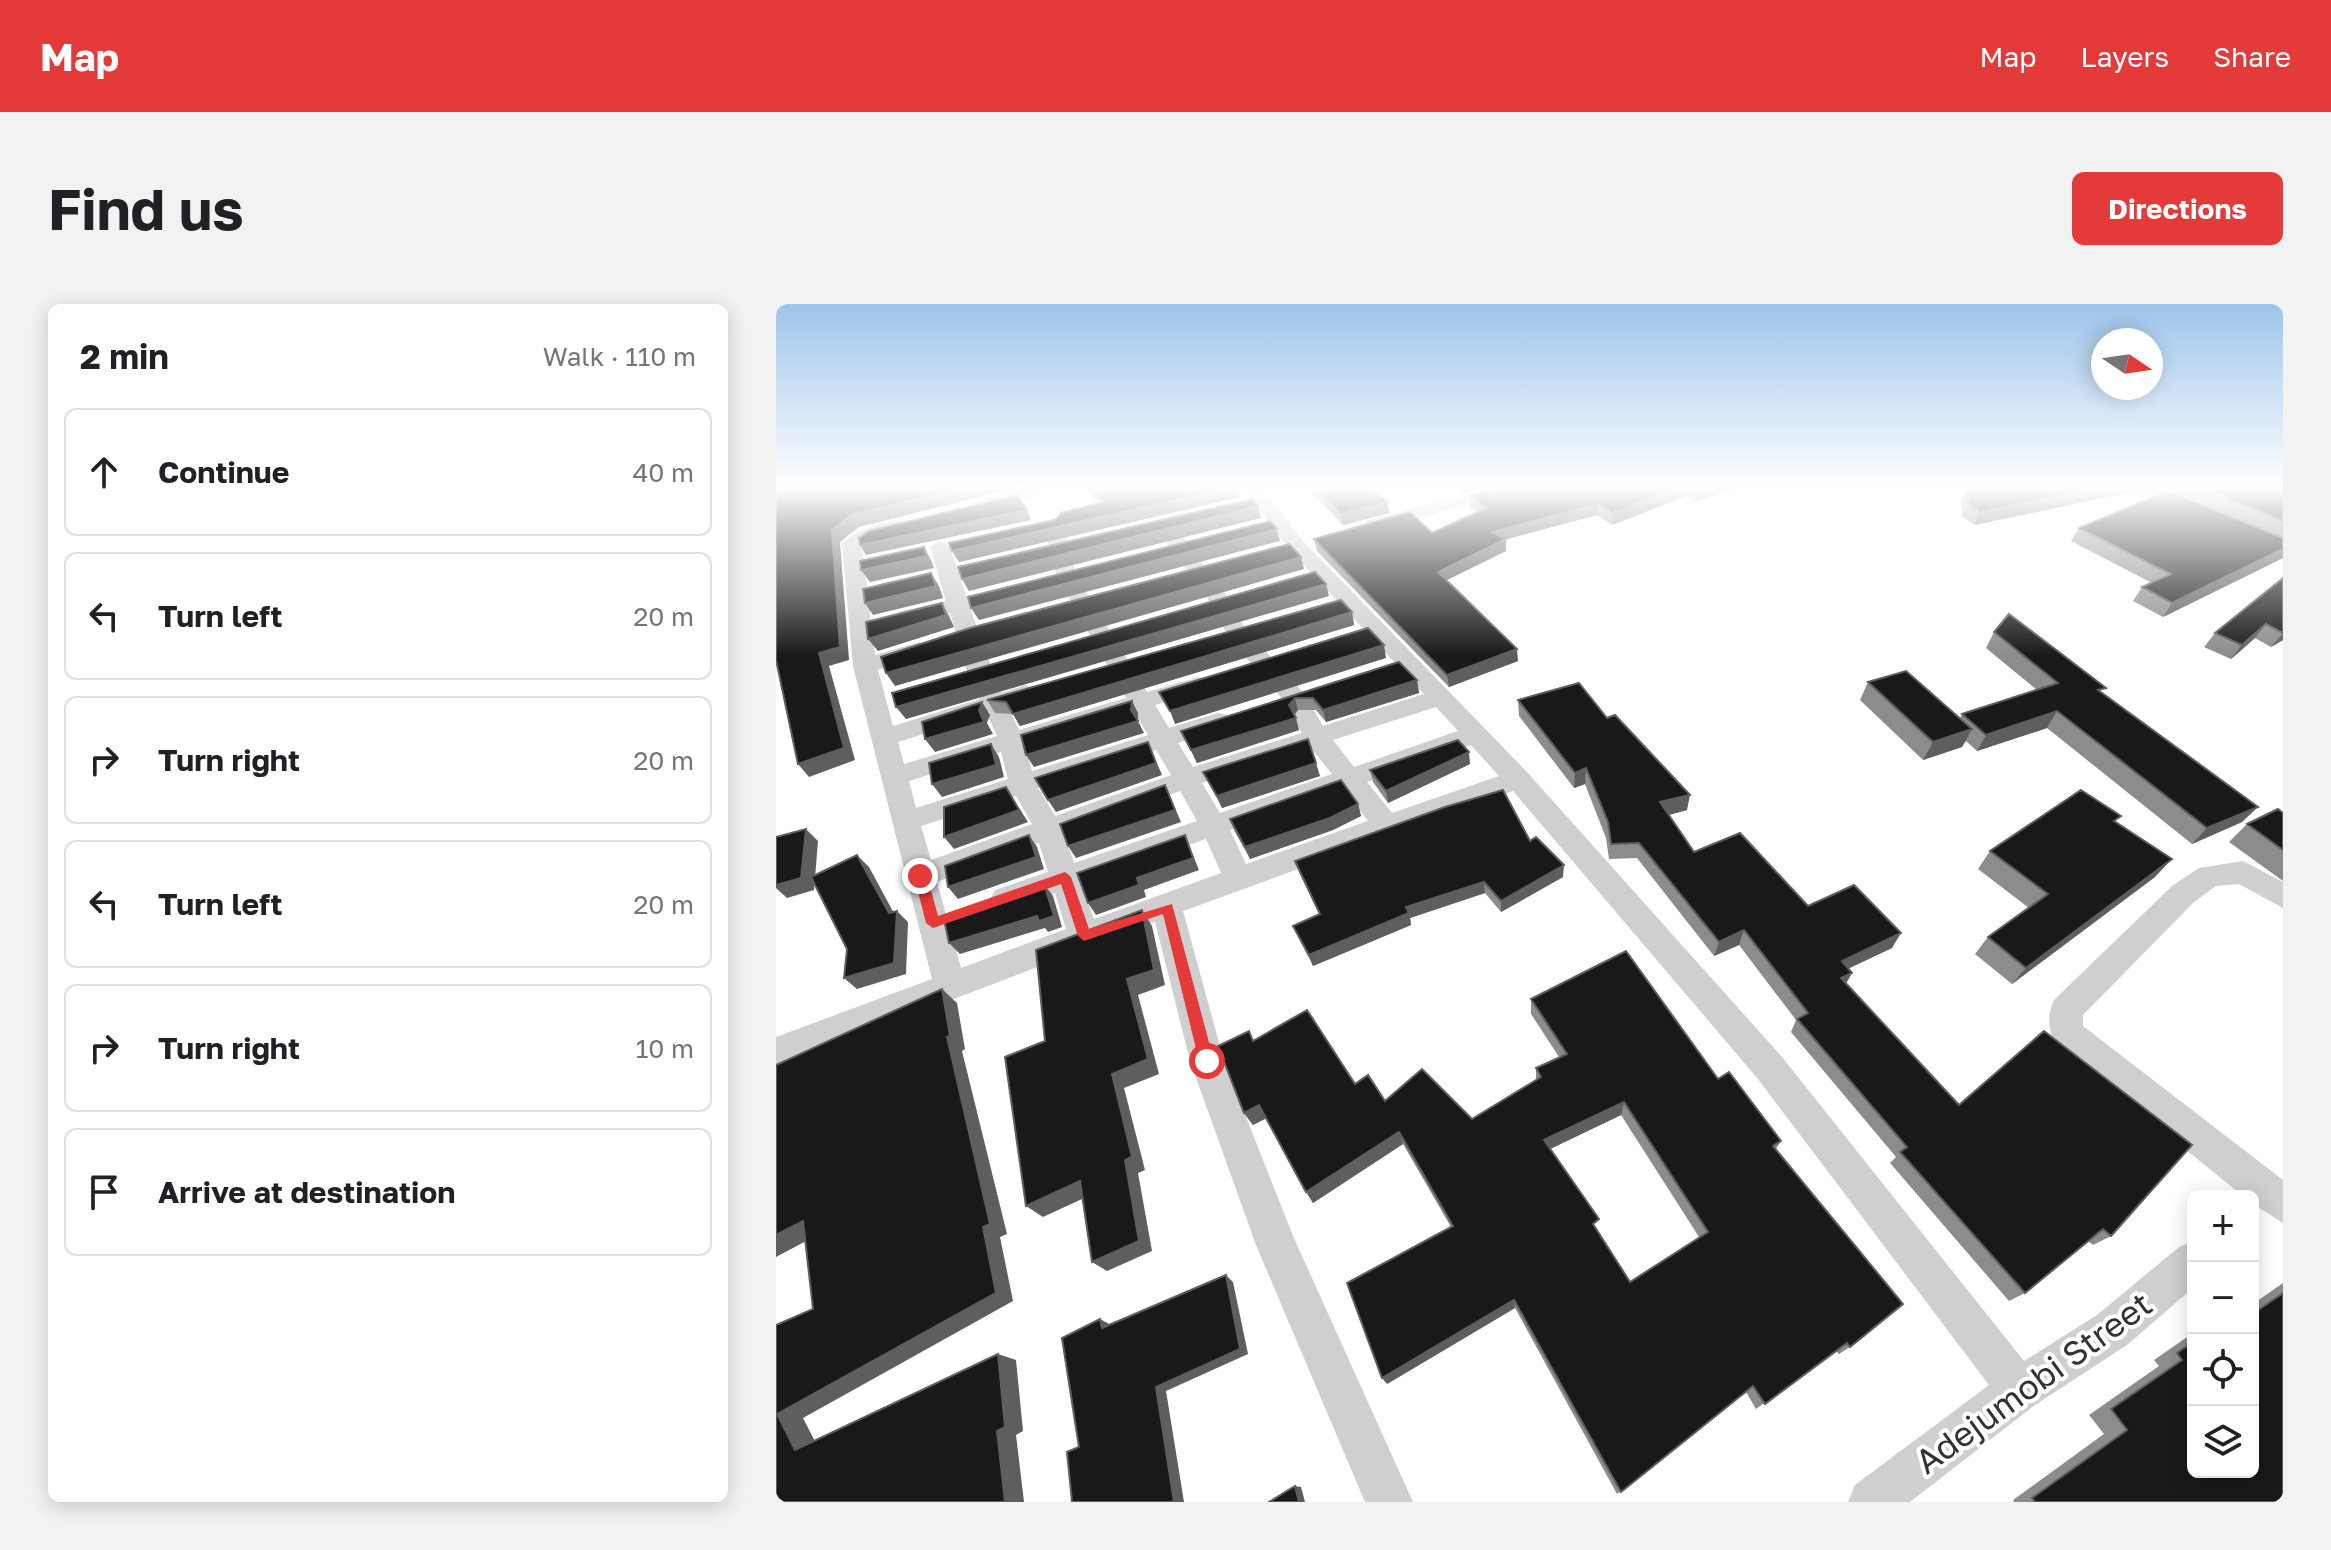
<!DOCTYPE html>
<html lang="en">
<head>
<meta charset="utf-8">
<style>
  body { margin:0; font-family:"Golos Text",sans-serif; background:#f2f2f2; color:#202124 }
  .controls { position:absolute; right:24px; bottom:24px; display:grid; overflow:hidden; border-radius:12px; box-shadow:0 4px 20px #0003 }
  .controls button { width:72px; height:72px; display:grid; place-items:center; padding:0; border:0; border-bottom:2px solid #e0e0e0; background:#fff; color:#202124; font:40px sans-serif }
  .compass { position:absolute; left:1315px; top:24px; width:72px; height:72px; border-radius:50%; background:#fff; box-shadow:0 4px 20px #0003; rotate:103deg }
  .stop { position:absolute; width:24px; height:24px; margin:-18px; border:6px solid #e43a3a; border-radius:50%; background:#fff }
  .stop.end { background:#e43a3a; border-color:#fff; box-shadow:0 2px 8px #0008 }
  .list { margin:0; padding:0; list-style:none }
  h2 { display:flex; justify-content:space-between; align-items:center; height:104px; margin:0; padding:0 32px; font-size:34px }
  h2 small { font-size:26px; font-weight:400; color:#757577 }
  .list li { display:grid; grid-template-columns:52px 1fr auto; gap:24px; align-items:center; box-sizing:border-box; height:128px; margin:0 16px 16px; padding:0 16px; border:2px solid #e0e0e0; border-radius:12px }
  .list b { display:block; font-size:30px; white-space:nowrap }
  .list em { font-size:26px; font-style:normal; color:#757577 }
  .icon { flex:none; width:44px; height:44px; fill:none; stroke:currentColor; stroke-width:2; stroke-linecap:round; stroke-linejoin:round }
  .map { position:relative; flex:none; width:1507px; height:1198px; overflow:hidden; border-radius:12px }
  header { display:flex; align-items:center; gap:48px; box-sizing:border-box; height:112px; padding:0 40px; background:#e43a3a; color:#fff }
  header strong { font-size:38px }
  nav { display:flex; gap:44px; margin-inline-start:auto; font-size:28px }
  .intro { display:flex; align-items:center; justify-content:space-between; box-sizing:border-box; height:192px; padding:0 48px }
  h1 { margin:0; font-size:56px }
  .button { padding:20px 36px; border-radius:12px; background:#e43a3a; color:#fff; font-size:28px; font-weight:700 }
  main { display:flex; gap:48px; padding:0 48px }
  aside { flex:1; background:#fff; border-radius:12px; box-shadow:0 4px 20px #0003 }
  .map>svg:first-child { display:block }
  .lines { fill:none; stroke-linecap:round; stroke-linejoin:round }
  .street { fill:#cfcfcf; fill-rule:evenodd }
  .wall { fill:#8c8c8c; fill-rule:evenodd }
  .shaded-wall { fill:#5e5e5e }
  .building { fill:#191919; stroke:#5e5e5e; stroke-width:2; fill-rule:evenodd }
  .route { fill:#e43a3a }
  .labels { text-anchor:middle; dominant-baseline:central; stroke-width:8; stroke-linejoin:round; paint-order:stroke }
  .near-street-label { font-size:34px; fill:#323232; stroke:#fff }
</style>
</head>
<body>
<header>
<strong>Map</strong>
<nav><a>Map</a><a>Layers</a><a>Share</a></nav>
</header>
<div class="intro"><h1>Find us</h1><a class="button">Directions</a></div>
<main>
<aside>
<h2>2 min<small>Walk · 110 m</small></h2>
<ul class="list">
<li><svg class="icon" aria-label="ahead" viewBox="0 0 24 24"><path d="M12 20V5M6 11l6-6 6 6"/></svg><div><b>Continue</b></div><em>40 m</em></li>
<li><svg class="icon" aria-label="left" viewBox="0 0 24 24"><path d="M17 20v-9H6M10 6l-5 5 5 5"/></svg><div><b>Turn left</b></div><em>20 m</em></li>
<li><svg class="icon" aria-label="right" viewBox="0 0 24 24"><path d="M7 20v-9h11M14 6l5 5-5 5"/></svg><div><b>Turn right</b></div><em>20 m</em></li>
<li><svg class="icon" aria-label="left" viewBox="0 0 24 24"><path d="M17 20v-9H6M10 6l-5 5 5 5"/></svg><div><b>Turn left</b></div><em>20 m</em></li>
<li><svg class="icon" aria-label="right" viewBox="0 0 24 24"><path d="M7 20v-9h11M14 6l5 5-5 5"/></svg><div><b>Turn right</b></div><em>10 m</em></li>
<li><svg class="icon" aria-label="arrive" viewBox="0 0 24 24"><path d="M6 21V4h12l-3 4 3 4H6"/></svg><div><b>Arrive at destination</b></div></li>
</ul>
</aside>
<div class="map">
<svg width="1507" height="1198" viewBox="0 0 1507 1198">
  <rect width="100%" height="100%" fill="#fff"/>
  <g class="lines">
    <path class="street" d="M 253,184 L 287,184 L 204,208 L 195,202 L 197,198 Z
      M 467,184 L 486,184 L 527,237 L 751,468 L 1006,753 L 1248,1057 L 1321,1011 L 1403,943 L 1417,937 L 1417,984 L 1351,1041 L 1259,1101 L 1134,1198 L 1072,1198 L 1079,1181 L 1213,1081 L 982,775 L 737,487 L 407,607 L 448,757 L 517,932 L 637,1198 L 589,1198 L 480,941 L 414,757 L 379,618 L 0,763 L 0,733 L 156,675 L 77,362 L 66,240 C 80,224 102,221 122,216 L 132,222 L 86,242 L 99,351 L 144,338 L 155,345 L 152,350 L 102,366 L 117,422 L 204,395 L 191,367 L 174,309 L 131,320 L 120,313 L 123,308 L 170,297 L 154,243 L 164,237 L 174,243 L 190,292 L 232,282 L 243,288 L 239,292 L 194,304 L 225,389 L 250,381 L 262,389 L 258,394 L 232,403 L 243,426 L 350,394 L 281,273 L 267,220 L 277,214 L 287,220 L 301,273 L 371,388 L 423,373 L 435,380 L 431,385 L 379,401 L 393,424 L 442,409 L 451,411 L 454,417 L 451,423 L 402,439 L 417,463 L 526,429 L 508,397 L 452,333 L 433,297 L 378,221 L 381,217 L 395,217 L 451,292 L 469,325 L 527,388 L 547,422 L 648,390 L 513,245 ZM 660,403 L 682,427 L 578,463 L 557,436 ZM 358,408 L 372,431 L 256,467 L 249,441 ZM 211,410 L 221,432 L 128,460 L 122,438 ZM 695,441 L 723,472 L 616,509 L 591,478 ZM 535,444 L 556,470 L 444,509 L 426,479 ZM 380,446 L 395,471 L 279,512 L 262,484 ZM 225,448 L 232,475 L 140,504 L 133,477 ZM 568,486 L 592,517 L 470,560 L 454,526 ZM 404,487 L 421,517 L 298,559 L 288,530 ZM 240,492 L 256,520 L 155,556 L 145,522 ZM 430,535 L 445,569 L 318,615 L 305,579 ZM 263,539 L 272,568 L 219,586 L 215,594 L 219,602 L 230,606 L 279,589 L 290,625 L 185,664 L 161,578 Z
      M 717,184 L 750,184 L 599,226 L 589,220 L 592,216 Z
      M 1354,184 L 1380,184 L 1425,207 L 1423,211 L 1409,211 Z
      M 1467,557 L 1507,578 L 1507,604 L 1463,580 L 1440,582 L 1418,598 L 1307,711 L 1307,722 L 1507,876 L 1507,919 L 1477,900 L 1477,892 L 1467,892 L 1279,740 C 1272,725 1271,710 1278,696 L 1396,582 L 1423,564 Z"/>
  </g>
  <path class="wall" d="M 311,184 L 461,184 L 464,193 L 183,258 L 279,216 L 323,199 Z
    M 531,184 L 595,184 L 613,209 L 567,221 Z
    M 720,184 L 962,184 L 918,198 L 910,192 L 836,221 L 821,211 L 730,235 L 730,247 L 670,276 L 742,357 L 673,383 L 541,247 L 538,235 L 656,229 L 702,208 L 695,203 L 694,192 Z
    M 1191,184 L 1358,184 L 1356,188 L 1198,221 L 1186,212 L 1186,196 Z
    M 1389,184 L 1507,184 L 1507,254 L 1387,313 L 1357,297 L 1366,283 L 1376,279 L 1295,237 L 1303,224 L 1484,225 Z
    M 1507,274 L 1507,336 L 1495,343 L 1479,334 L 1455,355 L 1428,343 L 1439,329 Z
    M 576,308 L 578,321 L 244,422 L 237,410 L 219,409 L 211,396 Z
    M 1218,328 L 1326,389 L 1466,518 L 1416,540 L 1271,424 L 1201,447 L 1190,437 L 1186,443 L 1147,456 L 1084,396 L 1092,378 L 1184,414 L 1186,410 L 1261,386 L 1210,344 Z
    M 623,358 L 641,376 L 643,389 L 550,418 L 540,406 L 522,406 L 518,411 L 523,426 L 421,459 L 405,427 Z
    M 742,396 L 831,414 L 911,506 L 893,511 L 918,548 L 1116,644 L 1072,665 L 1076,669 L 1070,679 L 1183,801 L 1335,932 L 1317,941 L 1312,937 L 1249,989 L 1233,997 L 1114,859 L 1120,853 L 1015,728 L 1020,716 L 963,641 L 938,652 L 861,554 L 833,555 L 830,534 L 809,480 L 798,484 L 743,412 Z
    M 694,460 L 612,499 L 597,478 L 594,466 Z
    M 427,468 L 544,472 L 446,504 Z
    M 582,500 L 585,512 L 557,526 L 474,555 L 459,528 L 454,515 Z
    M 1507,509 L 1507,577 L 1453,538 L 1471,520 Z
    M 1340,518 L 1379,573 L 1236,680 L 1199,650 L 1212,633 L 1253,604 L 1202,565 L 1214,547 Z
    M 754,537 L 787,573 L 725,608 L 709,589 L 634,614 L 635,621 L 537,662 L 522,633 L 517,622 L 543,610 L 523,568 L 519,557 Z
    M 755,695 L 942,775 L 1005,837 L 1000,845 L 1074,1043 L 1063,1050 L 1060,1047 L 980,1105 L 970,1088 L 841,1190 L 739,1004 L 611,1080 L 675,923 L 627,840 L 537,899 L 490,814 L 477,821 L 468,809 L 478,736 L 579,780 L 609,797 L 696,815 L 760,776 L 760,764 L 783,753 L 755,710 ZM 845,811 L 923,933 L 854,978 L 821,926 L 774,845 Z
    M 1507,979 L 1507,1198 L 1238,1198 L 1237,1196 L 1328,1130 L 1313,1111 L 1383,1062 L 1378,1056 L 1417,1029 L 1417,1168 L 1477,1168 L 1477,1000 Z"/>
  <path class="shaded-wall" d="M 185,184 L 239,184 L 83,223 L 64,238 L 73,356 L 53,362 L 79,456 L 33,473 L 22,460 L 43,349 L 56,226 L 75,211 Z
    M 451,184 L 461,184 L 464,193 L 183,258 L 176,247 Z
    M 685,184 L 705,184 L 685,190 Z
    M 901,184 L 911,184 L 910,192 L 836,221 L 837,209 Z
    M 926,184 L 962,184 L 918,198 L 920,186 Z
    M 1318,184 L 1358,184 L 1356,188 L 1198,221 L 1204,208 Z
    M 612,198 L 613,209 L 567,221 L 565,210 Z
    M 822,200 L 821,211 L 716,239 L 716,228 Z
    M 482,202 L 485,214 L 193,287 L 186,275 Z
    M 251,206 L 255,216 L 90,251 L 84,241 Z
    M 501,225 L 504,237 L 203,316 L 195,304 Z
    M 730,235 L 730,247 L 663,280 L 662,268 Z
    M 148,243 L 155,256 L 158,264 L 94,278 L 85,266 Z
    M 1507,245 L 1507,254 L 1387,313 L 1396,299 Z
    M 525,253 L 528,265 L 119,382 L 110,369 Z
    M 155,269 L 163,282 L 167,294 L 97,311 L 89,299 Z
    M 550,280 L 553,292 L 130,415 L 120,403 Z
    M 166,299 L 173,312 L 178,323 L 102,347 L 92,335 Z
    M 576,308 L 578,321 L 244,422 L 237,410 Z
    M 1490,320 L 1479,334 L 1455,355 L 1466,341 Z
    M 1507,329 L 1507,336 L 1495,343 Z
    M 608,341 L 610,354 L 399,420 L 394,407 Z
    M 741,345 L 742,357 L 673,383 L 671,371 Z
    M 641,376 L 643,389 L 550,418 L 547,406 Z
    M 519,394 L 522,406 L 516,414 L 513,401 Z
    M 356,397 L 362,409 L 362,417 L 368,429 L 258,463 L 250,451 L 355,406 Z
    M 206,398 L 214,411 L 211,419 L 217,430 L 159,448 L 149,435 L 203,407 Z
    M 1281,407 L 1271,424 L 1201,447 L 1210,431 Z
    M 520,414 L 523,426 L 421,459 L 415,446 Z
    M 1196,425 L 1186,443 L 1147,456 L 1157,438 Z
    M 372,438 L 386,471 L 280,508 L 272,496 Z
    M 215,440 L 223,453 L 228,473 L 166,493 L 156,480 Z
    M 693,448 L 694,460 L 612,499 L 610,487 Z
    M 540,459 L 544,472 L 446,504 L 441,492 Z
    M 810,464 L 809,480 L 798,484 L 799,469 Z
    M 389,481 L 405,518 L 300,554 L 292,542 Z
    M 230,483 L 252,518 L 178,545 L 168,533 Z
    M 914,491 L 911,506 L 881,514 L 884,498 Z
    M 582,500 L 585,512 L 557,526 L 474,555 L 469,543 Z
    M 1482,503 L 1466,518 L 1416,540 L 1431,524 Z
    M 30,525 L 42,537 L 38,586 L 11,594 L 0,584 L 0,569 Z
    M 253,531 L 261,543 L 268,565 L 182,595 L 172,583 Z
    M 409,531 L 423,566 L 368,586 L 370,593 L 320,611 L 312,599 L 361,574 Z
    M 81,551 L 93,563 L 120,613 L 121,607 L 132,618 L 130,670 L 81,685 L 68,674 L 113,609 Z
    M 1396,555 L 1379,573 L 1236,680 L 1250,664 Z
    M 788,561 L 787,573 L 725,608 L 725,597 Z
    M 708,578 L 709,589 L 634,614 L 635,621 L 537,662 L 533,651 L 630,603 Z
    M 268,580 L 277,592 L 286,623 L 272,628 L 269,624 L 184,650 L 173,639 Z
    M 366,606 L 376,622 L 389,681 L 362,691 L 383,770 L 348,784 L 369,866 L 362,869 L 376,947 L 331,967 L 316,958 L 336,770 L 351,675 Z
    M 968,626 L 963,641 L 938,652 L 943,638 Z
    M 1125,629 L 1116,644 L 1058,671 L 1066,657 Z
    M 1076,669 L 1068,683 L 1065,674 Z
    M 166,685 L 181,699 L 189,745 L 186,747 L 231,930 L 224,933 L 237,997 L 27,1114 L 45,1149 L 19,1146 L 1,1110 L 171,733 Z
    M 848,798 L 845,811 L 768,848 L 768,836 Z
    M 483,801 L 491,814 L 477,821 L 468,809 Z
    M 623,828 L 627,840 L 537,899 L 530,888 Z
    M 304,877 L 319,889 L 267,913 L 250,902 Z
    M 27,917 L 49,927 L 0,953 L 0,931 Z
    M 450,971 L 457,978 L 472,1050 L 390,1087 L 408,1198 L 398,1198 L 380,1083 Z
    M 738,996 L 739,1004 L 611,1080 L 606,1074 Z
    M 324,1015 L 335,1021 L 326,1024 Z
    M 222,1050 L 240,1056 L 247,1127 L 240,1131 L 248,1198 L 229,1198 L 221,1127 Z
    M 519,1182 L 525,1183 L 529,1198 L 523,1198 Z"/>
  <path class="building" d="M 0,184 L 185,184 L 75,211 L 56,226 L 64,343 L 43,349 L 68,444 L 22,460 L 0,356 Z
    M 316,184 L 451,184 L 176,247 L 173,239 L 279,216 L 285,209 L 327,198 Z
    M 539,184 L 595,184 L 612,198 L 565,210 Z
    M 720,184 L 901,184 L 837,209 L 822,200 L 716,228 L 730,235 L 662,268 L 741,345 L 671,371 L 538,235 L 634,208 L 656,229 L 710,204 L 694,192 Z
    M 1191,184 L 1318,184 L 1204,208 L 1192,199 Z
    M 1428,184 L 1507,184 L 1507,217 Z
    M 1392,187 L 1507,234 L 1507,245 L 1396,299 L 1366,283 L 1395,270 L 1303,224 Z
    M 242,191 L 251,206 L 84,241 L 83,234 L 93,227 Z
    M 477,195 L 482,202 L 186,275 L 182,263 Z
    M 494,217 L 501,225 L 195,304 L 192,293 Z
    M 513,240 L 525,253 L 110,369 L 105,353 L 194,324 Z
    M 148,243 L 151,252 L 85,266 L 84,257 Z
    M 539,268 L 550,280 L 120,403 L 116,389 Z
    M 155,269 L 160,282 L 89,299 L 87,285 Z
    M 1507,274 L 1507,329 L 1490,320 L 1466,341 L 1439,329 Z
    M 565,296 L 576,308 L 237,410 L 230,398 L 211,396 Z
    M 166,299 L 170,311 L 92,335 L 90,318 Z
    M 1233,310 L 1330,384 L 1322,386 L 1482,503 L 1431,524 L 1281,407 L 1210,431 L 1186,410 L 1282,379 L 1218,328 Z
    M 592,324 L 608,341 L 394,407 L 383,388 Z
    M 623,358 L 641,376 L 547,406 L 537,394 L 519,394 L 513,401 L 520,414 L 415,446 L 405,427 Z
    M 1130,367 L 1196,425 L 1157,438 L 1092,378 Z
    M 803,379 L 831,414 L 839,411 L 914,491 L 884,498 L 918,548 L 964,529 L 1032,602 L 1078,581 L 1125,629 L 1066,657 L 1076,669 L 1065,674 L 1183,801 L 1268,727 L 1416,841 L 1335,932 L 1327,925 L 1249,989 L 1124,848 L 1131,843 L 1021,715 L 1032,709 L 968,626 L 943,638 L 863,539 L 835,540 L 832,518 L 810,464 L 799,469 L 742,396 Z
    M 356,397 L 355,406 L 362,417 L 250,451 L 245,431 Z
    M 206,398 L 203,407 L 208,418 L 149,435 L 146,418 Z
    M 532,435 L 540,459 L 441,492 L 427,468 Z
    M 682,436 L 693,448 L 610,487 L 594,466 Z
    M 372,438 L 380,459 L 272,496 L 259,474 Z
    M 215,440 L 220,461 L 156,480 L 153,459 Z
    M 565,476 L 582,500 L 554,514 L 469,543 L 454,515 Z
    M 389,481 L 399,506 L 292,542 L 284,520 Z
    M 230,483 L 243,506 L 168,533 L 168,503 Z
    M 727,486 L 754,537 L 760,533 L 788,561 L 725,597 L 708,578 L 630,603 L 633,609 L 533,651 L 517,622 L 544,610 L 519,557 L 669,503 Z
    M 1305,486 L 1345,512 L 1338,517 L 1396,555 L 1250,664 L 1212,633 L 1272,590 L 1214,547 Z
    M 1502,505 L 1507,509 L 1507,546 L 1471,520 Z
    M 30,525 L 25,574 L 0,581 L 0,533 Z
    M 253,531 L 260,553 L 172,583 L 169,562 Z
    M 409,531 L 417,554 L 361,574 L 363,581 L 312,599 L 301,569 Z
    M 81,551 L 113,609 L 121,607 L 118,659 L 68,674 L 71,645 L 35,573 Z
    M 268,580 L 278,612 L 263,617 L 261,612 L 173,639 L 168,615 Z
    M 366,606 L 378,666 L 351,675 L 372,755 L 336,770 L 356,853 L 349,856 L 363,937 L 316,958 L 304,877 L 250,902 L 229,753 L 269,737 L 260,646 Z
    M 850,647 L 942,775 L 953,768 L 1005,837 L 997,842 L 1127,1000 L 1074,1043 L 1071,1039 L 989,1100 L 977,1082 L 845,1188 L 738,996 L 606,1074 L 571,979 L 677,922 L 623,828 L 530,888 L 483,801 L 468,809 L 442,742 L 473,727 L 477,737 L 531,706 L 579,780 L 592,771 L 609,797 L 646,765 L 696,815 L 765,773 L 760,764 L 791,750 L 755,695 ZM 848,798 L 932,928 L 854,978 L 817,920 L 823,915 L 768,836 Z
    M 166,685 L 174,732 L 171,733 L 214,920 L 207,923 L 220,989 L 1,1110 L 19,1146 L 222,1050 L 229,1123 L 221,1127 L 229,1198 L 0,1198 L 0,1021 L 37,1005 L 27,917 L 0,931 L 0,761 Z
    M 450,971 L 464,1045 L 380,1083 L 398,1198 L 296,1198 L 291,1148 L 303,1143 L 286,1034 L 324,1015 L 326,1024 Z
    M 1507,989 L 1507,1198 L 1259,1198 L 1256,1194 L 1351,1126 L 1335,1105 L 1406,1056 L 1401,1049 L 1417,1038 L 1417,1168 L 1477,1168 L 1477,1002 L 1481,1007 Z
    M 519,1182 L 523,1198 L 493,1198 Z"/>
  <linearGradient id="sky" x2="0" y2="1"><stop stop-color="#9dc5ea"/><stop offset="0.52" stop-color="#fff"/><stop offset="1" stop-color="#fff" stop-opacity="0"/></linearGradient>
  <rect width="1507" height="352" fill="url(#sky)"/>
  <path class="route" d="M 144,567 L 151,572 L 162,612 L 289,568 L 295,573 L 313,625 L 396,600 L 438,757 L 436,762 L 426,762 L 423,757 L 387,610 L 308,637 L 302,632 L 285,580 L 157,624 L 150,619 L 138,572 Z"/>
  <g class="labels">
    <g class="near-street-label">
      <text transform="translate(1257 1078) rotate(-36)">Adejumobi Street</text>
    </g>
  </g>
</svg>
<div class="controls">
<button>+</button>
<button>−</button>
<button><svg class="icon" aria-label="locate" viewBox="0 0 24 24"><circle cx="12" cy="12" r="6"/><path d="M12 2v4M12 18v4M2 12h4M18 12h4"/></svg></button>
<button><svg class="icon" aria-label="layers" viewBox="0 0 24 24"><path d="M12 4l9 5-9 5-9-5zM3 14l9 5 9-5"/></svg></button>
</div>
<svg class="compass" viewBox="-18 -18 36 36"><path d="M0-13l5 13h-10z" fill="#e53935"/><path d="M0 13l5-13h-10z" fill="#757577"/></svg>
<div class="stop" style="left:431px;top:757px"></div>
<div class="stop end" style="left:144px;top:572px"></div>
</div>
</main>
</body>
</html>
